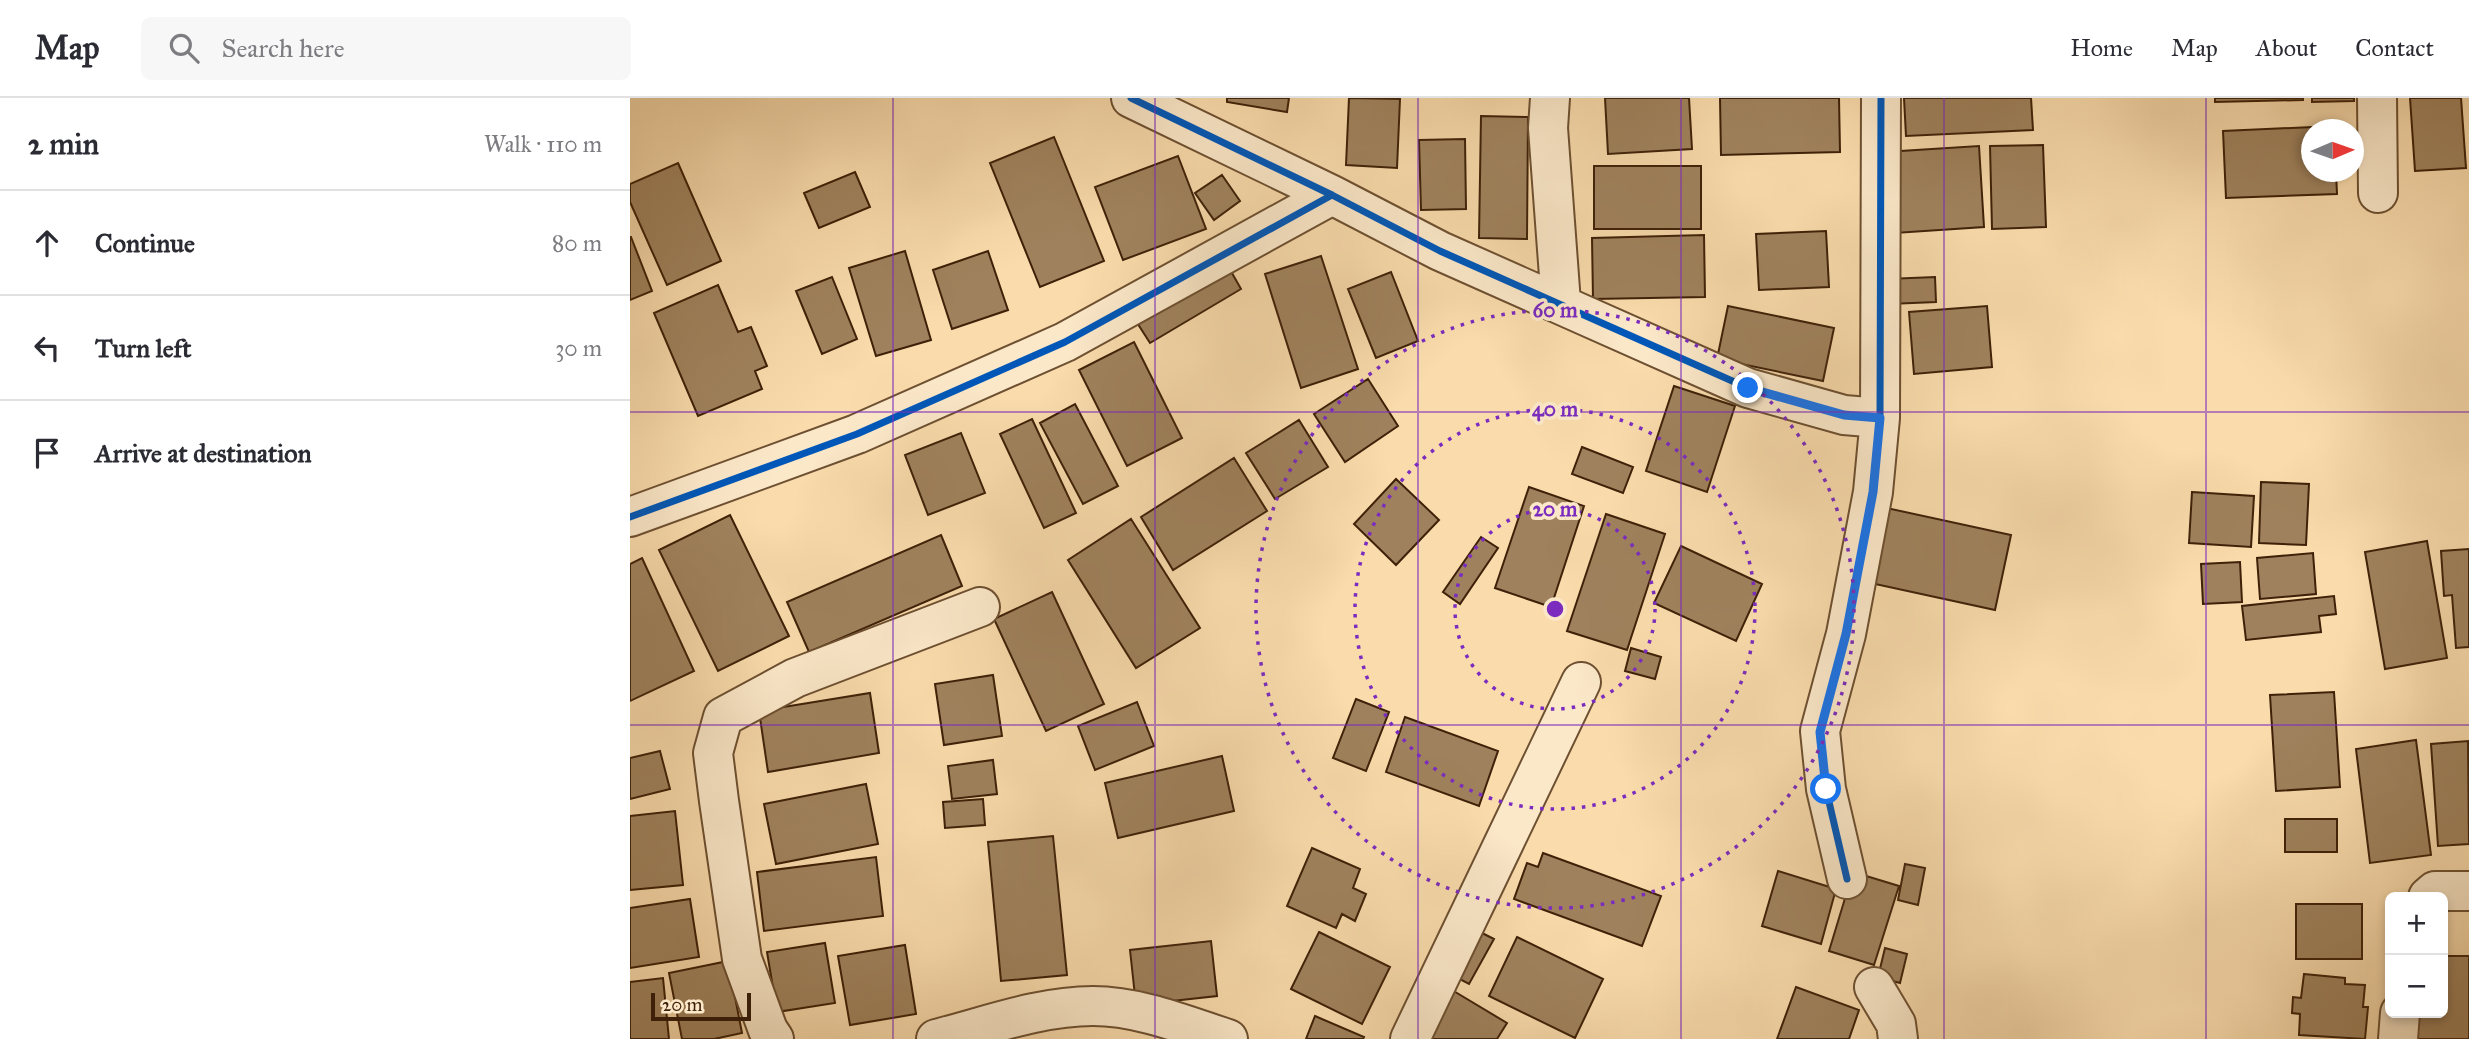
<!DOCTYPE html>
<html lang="en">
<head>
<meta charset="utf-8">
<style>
  body { margin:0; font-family:"IM FELL Great Primer",serif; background:#f7f7f7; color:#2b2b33 }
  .controls { position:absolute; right:21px; bottom:21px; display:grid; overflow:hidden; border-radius:10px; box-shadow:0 4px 10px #0003 }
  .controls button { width:63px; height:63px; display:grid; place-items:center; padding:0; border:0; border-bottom:2px solid #e1e1e2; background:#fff; color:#2b2b33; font:35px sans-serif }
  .compass { position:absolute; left:1671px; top:21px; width:63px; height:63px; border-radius:50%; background:#fff; box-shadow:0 4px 10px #0003; rotate:88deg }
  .scale { position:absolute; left:21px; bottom:18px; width:100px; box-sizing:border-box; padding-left:7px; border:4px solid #3e2108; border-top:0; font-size:19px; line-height:24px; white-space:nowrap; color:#3e2108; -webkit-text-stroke:5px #fbe8c9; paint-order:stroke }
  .stop { position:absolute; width:21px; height:21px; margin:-16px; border:5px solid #1a73e8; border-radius:50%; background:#fff }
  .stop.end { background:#1a73e8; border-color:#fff; box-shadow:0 2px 7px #0008 }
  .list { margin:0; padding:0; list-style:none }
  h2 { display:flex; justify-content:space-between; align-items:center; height:91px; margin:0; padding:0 28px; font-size:30px }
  h2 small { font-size:23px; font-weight:400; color:#7c7c81 }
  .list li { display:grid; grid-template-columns:46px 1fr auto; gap:21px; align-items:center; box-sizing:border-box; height:105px; padding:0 28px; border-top:2px solid #e1e1e2 }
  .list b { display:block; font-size:26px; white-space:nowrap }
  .list em { font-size:23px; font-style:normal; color:#7c7c81 }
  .icon { flex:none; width:38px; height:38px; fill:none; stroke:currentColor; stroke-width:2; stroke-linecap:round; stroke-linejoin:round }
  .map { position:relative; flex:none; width:1839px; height:941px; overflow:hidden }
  header { display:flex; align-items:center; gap:42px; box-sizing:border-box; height:98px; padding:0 35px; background:#fff; border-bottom:2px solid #e1e1e2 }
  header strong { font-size:33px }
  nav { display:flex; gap:38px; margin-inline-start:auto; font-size:24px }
  .search { width:490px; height:63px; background:#f7f7f7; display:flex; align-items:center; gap:18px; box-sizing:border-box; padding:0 24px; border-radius:10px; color:#7c7c81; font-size:26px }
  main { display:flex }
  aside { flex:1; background:#fff }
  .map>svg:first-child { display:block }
  .building { fill:#9f825d; stroke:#3e2108; stroke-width:2 }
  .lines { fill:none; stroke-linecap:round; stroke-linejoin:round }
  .minor-casing { stroke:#6d5031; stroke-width:42 }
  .minor { stroke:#fbe8c9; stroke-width:38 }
  .cycleway-casing { stroke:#fbe8c9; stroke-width:11 }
  .cycleway { stroke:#0057b8; stroke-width:7 }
  .route { stroke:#1a73e8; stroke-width:9 }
  .grid { fill:none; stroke:#7b2cbf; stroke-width:2; stroke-opacity:0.55 }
  .ring { fill:none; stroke:#7b2cbf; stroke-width:3.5; stroke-dasharray:3.5 7 }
  .centre { fill:#7b2cbf; stroke:#fbe8c9; stroke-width:3.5 }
  .ring-label { font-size:21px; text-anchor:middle; font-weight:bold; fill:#7b2cbf; stroke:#fbe8c9; stroke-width:7; stroke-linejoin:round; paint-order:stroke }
</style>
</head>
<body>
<header>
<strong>Map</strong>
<div class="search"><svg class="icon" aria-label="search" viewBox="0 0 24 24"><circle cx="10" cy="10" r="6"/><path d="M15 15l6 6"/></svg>Search here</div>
<nav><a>Home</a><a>Map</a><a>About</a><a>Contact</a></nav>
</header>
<main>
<aside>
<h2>2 min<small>Walk · 110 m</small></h2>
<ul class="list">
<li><svg class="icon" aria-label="ahead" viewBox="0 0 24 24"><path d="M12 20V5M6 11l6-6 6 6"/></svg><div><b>Continue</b></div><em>80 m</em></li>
<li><svg class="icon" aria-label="left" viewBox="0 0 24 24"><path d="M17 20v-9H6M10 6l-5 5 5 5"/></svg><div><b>Turn left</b></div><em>30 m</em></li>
<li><svg class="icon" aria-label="arrive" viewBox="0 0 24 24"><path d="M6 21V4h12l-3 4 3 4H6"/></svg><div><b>Arrive at destination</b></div></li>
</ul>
</aside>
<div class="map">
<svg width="1839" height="941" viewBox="0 0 1839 941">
  <rect width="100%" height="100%" fill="#f9dbac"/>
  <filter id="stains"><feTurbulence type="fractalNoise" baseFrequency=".00286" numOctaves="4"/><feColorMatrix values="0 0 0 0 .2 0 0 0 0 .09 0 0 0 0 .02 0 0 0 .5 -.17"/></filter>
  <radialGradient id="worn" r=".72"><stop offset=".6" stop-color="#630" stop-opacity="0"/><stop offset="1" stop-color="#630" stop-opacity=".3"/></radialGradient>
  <path class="building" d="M 597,0 L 659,0 L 657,14 L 597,4 Z
    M 719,0 L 770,1 L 767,70 L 716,67 Z
    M 975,0 L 1059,0 L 1062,51 L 978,56 Z
    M 1090,0 L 1209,0 L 1210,54 L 1091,57 Z
    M 1274,0 L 1401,0 L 1403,32 L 1276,38 Z
    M 1585,0 L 1673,0 L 1673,2 L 1585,4 Z
    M 1682,0 L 1724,0 L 1724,3 L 1682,4 Z
    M 1780,0 L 1831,0 L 1836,70 L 1785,73 Z
    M 851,18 L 898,19 L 897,141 L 849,140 Z
    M 1704,28 L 1704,32 L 1682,32 L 1682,74 L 1706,74 L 1707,96 L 1596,100 L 1593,33 Z
    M 424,39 L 474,163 L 410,189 L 360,65 Z
    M 835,41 L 836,111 L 791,112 L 789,42 Z
    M 1413,47 L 1416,129 L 1362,131 L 1360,48 Z
    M 1349,48 L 1354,129 L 1265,135 L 1255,54 Z
    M 548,58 L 576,131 L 493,162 L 465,89 Z
    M 48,65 L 91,163 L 37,187 L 0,104 L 0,86 Z
    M 964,68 L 1071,68 L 1071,131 L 964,131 Z
    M 225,74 L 240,109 L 189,130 L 174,95 Z
    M 592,77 L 610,103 L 584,122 L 565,95 Z
    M 1196,133 L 1199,189 L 1129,192 L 1126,136 Z
    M 1074,137 L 1075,199 L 963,201 L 962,140 Z
    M 1,139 L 22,193 L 0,202 L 0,139 Z
    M 275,153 L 301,242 L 246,258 L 219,170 Z
    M 358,153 L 378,212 L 322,231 L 303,172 Z
    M 691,158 L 728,271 L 671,290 L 635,176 Z
    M 598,168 L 611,191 L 520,245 L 506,223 Z
    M 761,174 L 788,243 L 746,260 L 718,191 Z
    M 202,179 L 227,241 L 192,256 L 166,193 Z
    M 1305,179 L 1306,204 L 1259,206 L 1257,181 Z
    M 88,187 L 108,234 L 121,229 L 137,268 L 125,273 L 132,291 L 68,318 L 24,215 Z
    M 1098,208 L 1204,230 L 1193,283 L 1087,261 Z
    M 1357,208 L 1362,269 L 1284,276 L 1279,214 Z
    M 504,244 L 552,340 L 497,368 L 449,272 Z
    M 738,281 L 768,328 L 715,364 L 684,316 Z
    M 1044,288 L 1105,308 L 1077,394 L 1016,373 Z
    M 445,306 L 488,388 L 453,406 L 410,325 Z
    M 402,321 L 446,415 L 414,430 L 370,336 Z
    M 669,322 L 698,369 L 645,401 L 616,355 Z
    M 331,335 L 355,395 L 298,417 L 275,357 Z
    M 952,349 L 1003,369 L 993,395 L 942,376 Z
    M 604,360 L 637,413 L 543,472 L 511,419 Z
    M 766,381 L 809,422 L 766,467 L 724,426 Z
    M 1631,384 L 1679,386 L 1676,447 L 1629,445 Z
    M 899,389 L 954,408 L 921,509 L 865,490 Z
    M 1562,394 L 1624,398 L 1621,449 L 1559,445 Z
    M 1252,409 L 1381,437 L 1365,512 L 1236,484 Z
    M 976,416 L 1035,436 L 997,552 L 937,533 Z
    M 100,417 L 159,538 L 88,573 L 29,452 Z
    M 501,421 L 570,530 L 506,570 L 438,462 Z
    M 311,437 L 332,488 L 179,554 L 157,504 Z
    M 851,439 L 868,450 L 830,506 L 813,494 Z
    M 1797,443 L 1817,560 L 1755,571 L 1735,454 Z
    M 1051,448 L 1132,486 L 1106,543 L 1024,505 Z
    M 1839,451 L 1839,549 L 1826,550 L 1822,497 L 1814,498 L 1811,453 Z
    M 1683,455 L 1686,496 L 1630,501 L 1627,460 Z
    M 12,460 L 64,573 L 0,603 L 0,466 Z
    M 1610,464 L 1612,504 L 1573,506 L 1571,466 Z
    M 422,494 L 474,606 L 416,633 L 364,521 Z
    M 1704,498 L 1706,516 L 1689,518 L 1691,534 L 1616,542 L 1612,508 Z
    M 1001,550 L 1031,559 L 1025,581 L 995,573 Z
    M 363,577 L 372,638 L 314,647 L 305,586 Z
    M 1704,594 L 1710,689 L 1646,693 L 1640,597 Z
    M 240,595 L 249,655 L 138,674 L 129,613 Z
    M 726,601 L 759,614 L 736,673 L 703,660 Z
    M 507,604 L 524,648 L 465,672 L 448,628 Z
    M 775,619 L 868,653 L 849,708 L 756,674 Z
    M 1786,642 L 1801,757 L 1740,765 L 1726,651 Z
    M 1838,643 L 1839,746 L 1808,748 L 1801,646 Z
    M 30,653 L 40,691 L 0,701 L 0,660 Z
    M 592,658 L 604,713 L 488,740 L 475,685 Z
    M 363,662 L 367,696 L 322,701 L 318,668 Z
    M 236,686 L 248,746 L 146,766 L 134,706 Z
    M 353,701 L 355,727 L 315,730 L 313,704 Z
    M 45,713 L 53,787 L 0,792 L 0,718 Z
    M 1655,721 L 1707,721 L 1707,754 L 1655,754 Z
    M 423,738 L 437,877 L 371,883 L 358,744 Z
    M 682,750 L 730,771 L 723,790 L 736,796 L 725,823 L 712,816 L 706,830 L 657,808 Z
    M 913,755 L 1031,798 L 1012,848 L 884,801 L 897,765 L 908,769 Z
    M 246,759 L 253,818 L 134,833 L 127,774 Z
    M 1275,766 L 1295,770 L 1288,807 L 1268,802 Z
    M 1148,773 L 1206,791 L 1191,846 L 1132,828 Z
    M 1223,774 L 1269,788 L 1244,867 L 1199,853 Z
    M 60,801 L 69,859 L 0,870 L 0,810 Z
    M 1666,806 L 1732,806 L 1732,861 L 1666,861 Z
    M 846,832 L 864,841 L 839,886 L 822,877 Z
    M 689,834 L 760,869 L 732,926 L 661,891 Z
    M 887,839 L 973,881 L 945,940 L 859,898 Z
    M 581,843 L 587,898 L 506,907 L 500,852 Z
    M 195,845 L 205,905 L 147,914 L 137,854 Z
    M 275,847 L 286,916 L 220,927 L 208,858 Z
    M 1255,850 L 1277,856 L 1270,885 L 1248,879 Z
    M 1813,858 L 1839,858 L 1839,941 L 1786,941 L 1786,915 L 1813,915 Z
    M 98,863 L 112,935 L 84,941 L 52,941 L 39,875 Z
    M 1674,876 L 1715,880 L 1715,886 L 1735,887 L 1733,909 L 1738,909 L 1735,941 L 1669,937 L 1670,916 L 1662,915 L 1663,899 L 1671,900 Z
    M 33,880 L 39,941 L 0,941 L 0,884 Z
    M 1166,889 L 1229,912 L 1219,941 L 1147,941 Z
    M 822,892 L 877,925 L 867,941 L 794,941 Z
    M 685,918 L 734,939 L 733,941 L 676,941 Z"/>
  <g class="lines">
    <defs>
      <path id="minor" d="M 501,0 L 702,97 L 810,153 L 1118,290 L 1214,317 L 1250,320
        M 920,0 L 918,30 L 931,205
        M 1747,0 L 1748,95
        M 0,419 L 227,336 L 435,244 L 702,97
        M 1217,781 L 1196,691 L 1190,633 L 1216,536 L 1243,394 L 1250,320 L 1251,0
        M 1798,799 L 1805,793 L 1839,793
        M 1244,889 L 1266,926 L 1268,941
        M 144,941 L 138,932 L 112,861 L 89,703 L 83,655 L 93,619 L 165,580 L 350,509
        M 306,941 C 357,928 410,908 463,908 C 509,908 555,927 598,941
        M 780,941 L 951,584
        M 1768,941 L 1770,915"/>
    </defs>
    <use href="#minor" class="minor-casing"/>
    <use href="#minor" class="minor"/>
    <defs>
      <path id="cycleway" d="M 501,0 L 702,97 L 810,153 L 1118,290 L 1214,317 L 1250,320
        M 0,419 L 227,336 L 435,244 L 702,97
        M 1217,781 L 1196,691 L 1190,633 L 1216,536 L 1243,394 L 1250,320 L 1251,0"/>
    </defs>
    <use href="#cycleway" class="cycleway-casing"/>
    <use href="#cycleway" class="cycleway"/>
  </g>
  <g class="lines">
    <path class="route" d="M 1118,290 L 1214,317 L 1250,320 L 1243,394 L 1216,536 L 1190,634 L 1196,691"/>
  </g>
  <path class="grid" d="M 263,0 L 263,941M 525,0 L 525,941M 788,0 L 788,941M 1051,0 L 1051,941M 1314,0 L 1314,941M 1576,0 L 1576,941M 0,314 L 1839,314M 0,627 L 1839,627"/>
  <g class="ring">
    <circle cx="925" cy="511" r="100"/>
    <circle cx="925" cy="511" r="200"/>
    <circle cx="925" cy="511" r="299"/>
  </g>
  <circle cx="925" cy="511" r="10" class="centre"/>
  <g class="ring-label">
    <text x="925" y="219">60 m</text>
    <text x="925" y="318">40 m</text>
    <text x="925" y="418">20 m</text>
  </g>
  <rect width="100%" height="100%" filter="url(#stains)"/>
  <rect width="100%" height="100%" fill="url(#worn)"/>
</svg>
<div class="controls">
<button>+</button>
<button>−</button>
</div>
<svg class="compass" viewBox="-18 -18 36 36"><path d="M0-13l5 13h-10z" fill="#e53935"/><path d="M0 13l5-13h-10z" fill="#7c7c81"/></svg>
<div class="scale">20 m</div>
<div class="stop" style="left:1196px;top:691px"></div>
<div class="stop end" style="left:1118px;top:290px"></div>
</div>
</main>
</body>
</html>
